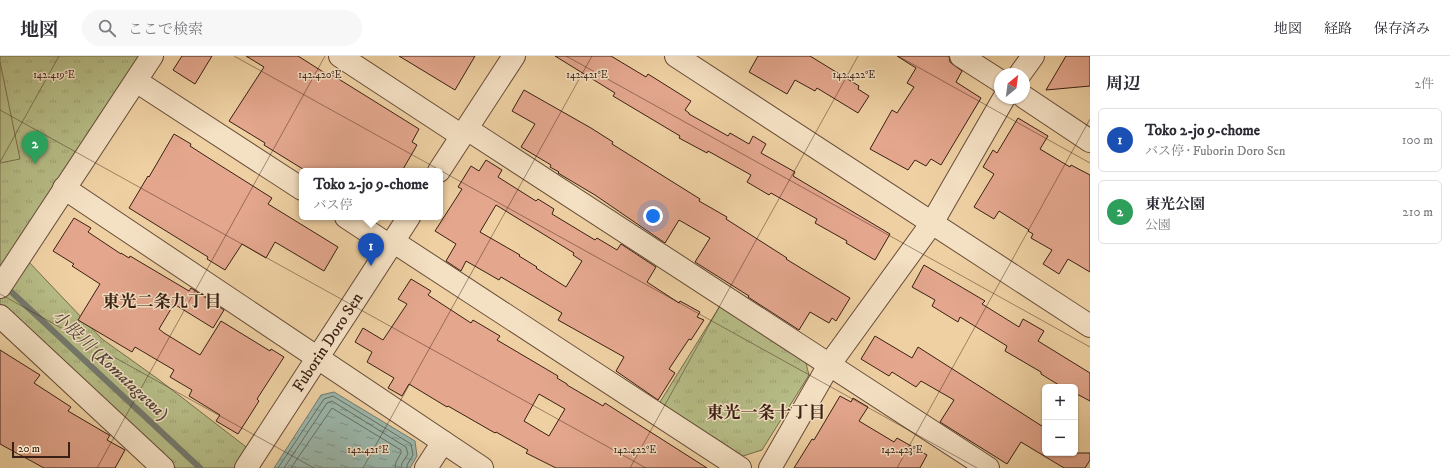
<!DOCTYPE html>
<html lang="ja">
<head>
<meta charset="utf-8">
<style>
  body { margin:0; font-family:"IM FELL DW Pica","Noto Serif JP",serif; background:#f7f7f7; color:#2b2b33 }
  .controls { position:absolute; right:12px; bottom:12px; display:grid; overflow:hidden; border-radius:6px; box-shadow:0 1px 3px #0004 }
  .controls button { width:36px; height:36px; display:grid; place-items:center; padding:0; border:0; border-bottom:1px solid #e1e1e2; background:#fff; color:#2b2b33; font:20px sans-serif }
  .compass { position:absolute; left:994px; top:12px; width:36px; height:36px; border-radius:50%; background:#fff; box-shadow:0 1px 3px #0004; rotate:29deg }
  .scale { position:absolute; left:12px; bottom:10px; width:58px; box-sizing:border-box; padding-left:4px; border:2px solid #3a2014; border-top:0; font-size:11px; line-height:14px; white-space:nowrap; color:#3a2014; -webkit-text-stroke:3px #f4e0c3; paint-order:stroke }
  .you { position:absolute; left:653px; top:160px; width:14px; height:14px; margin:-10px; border:3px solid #fff; border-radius:50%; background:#1a73e8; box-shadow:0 0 0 6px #1a73e833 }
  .badge { display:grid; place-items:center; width:26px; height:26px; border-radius:50%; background:#1a73e8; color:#fff; font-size:13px; font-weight:700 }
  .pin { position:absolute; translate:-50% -33px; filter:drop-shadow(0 1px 2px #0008) }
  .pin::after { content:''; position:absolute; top:21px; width:14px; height:12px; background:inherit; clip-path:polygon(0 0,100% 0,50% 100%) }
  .popup { position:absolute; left:299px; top:112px; width:144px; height:52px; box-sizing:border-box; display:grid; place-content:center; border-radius:6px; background:#fff; filter:drop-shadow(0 1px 3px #0005); font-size:13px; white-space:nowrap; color:#7c7c81 }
  .popup b { font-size:15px; color:#2b2b33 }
  .popup::after { content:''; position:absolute; left:50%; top:100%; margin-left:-8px; border:8px solid transparent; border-top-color:#fff }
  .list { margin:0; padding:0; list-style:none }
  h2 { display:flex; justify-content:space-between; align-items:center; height:52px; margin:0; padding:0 16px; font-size:17px }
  h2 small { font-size:13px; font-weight:400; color:#7c7c81 }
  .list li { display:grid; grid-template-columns:26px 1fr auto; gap:12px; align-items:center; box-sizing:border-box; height:64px; margin:0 8px 8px; padding:0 8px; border:1px solid #e1e1e2; border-radius:6px }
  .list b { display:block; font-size:15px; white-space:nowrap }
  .list p { margin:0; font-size:13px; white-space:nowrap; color:#7c7c81 }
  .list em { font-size:13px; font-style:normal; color:#7c7c81 }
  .icon { flex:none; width:22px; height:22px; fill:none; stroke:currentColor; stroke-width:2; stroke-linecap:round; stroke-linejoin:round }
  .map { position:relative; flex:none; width:1090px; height:412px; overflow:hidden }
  header { display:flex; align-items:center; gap:24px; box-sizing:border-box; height:56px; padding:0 20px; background:#fff; border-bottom:1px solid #e1e1e2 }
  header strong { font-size:19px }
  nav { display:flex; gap:22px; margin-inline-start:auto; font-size:14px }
  .search { width:280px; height:36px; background:#f7f7f7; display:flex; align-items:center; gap:10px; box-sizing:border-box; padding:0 14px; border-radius:22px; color:#7c7c81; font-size:15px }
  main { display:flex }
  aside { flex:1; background:#fff }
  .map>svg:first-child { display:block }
  .grass { fill:url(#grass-tufts); stroke:#786e4d }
  .pitch { fill:#b6bc86; stroke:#786e4d }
  .water { fill:url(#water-ripples); stroke:#747a6e }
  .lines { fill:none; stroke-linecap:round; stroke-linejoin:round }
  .shore { stroke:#6a6b5f; stroke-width:1 }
  .stream { stroke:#747a6e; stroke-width:6 }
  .building { fill:#e4a78e; stroke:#3a2014; fill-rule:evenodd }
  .minor-casing { stroke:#674c38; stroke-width:24 }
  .minor { stroke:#f4e0c3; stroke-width:22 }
  .ticks { fill:none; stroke:#3a2014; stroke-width:1; stroke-opacity:0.45 }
  .labels { text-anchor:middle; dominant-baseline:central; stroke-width:3; stroke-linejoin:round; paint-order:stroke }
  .street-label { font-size:16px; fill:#3a2014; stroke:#f4e0c3 }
  .neighbourhood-label { font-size:17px; font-weight:bold; fill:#3a2014; stroke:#f4e0c3 }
  .water-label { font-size:17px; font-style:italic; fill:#52463a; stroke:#f4e0c3 }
  .ticks-label { font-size:10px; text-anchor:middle; fill:#3a2014; stroke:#f4e0c3; stroke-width:3; stroke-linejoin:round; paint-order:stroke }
</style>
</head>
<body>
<header>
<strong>地図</strong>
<div class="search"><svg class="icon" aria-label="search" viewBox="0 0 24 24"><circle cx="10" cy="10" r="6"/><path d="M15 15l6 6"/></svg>ここで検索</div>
<nav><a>地図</a><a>経路</a><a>保存済み</a></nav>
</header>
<main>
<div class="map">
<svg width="1090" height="412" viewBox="0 0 1090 412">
  <defs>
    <pattern id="grass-tufts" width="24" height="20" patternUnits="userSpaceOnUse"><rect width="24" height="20" fill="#b6bc86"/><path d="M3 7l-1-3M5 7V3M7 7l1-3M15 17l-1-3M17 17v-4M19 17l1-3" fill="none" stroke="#9da173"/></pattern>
    <pattern id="water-ripples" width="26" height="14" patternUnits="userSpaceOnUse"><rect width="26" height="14" fill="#9ab6aa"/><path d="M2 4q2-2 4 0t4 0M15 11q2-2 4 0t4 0" fill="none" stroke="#7f9489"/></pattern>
  </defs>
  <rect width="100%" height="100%" fill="#eed0a2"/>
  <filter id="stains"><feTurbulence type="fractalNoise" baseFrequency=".005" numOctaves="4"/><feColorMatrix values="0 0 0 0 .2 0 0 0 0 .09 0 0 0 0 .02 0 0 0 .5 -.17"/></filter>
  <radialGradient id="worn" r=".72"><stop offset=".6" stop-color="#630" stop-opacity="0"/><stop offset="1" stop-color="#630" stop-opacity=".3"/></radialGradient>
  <path class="grass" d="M 0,0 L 141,0 L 0,215 Z
    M 27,204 L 102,283 L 158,323 L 250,394 L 239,412 L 176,412 L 0,250 L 0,243 Z
    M 720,250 L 805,303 L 809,319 L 762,394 L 743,400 L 660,346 Z"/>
  <path class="pitch" d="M 0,6 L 20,103 L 0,107 Z"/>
  <path class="water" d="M 334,336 L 415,385 L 417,400 L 410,412 L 274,412 L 321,339 Z"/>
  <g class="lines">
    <path class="shore" d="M 278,412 L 324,343 L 333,340 L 411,388 L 413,399 L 407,409 L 407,412
      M 284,412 L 327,347 L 332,345 L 406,391 L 408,398 L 402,407 L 401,412
      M 291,412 L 332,352 L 401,394 L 401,397 L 396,406 L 395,412"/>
    <path class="stream" d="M 5,230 L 200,412"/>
  </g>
  <path class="building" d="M 182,0 L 212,0 L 195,28 L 173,14 Z
    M 246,0 L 298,0 L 328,19 L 329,17 L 419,73 L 412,86 L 417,89 L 402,115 L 306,115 L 264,89 L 265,87 L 229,65 L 264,11 Z
    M 399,0 L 475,0 L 455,34 Z
    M 555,0 L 611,0 L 646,21 L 648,18 L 691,45 L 685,54 L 689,57 L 689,58 L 728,80 L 730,77 L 749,88 L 753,80 L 766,88 L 761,97 L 795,116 L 793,120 L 890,178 L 875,204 L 846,187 L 847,185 L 815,167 L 817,163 L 771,137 L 769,139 L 747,126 L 751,119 L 708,95 L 707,97 L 679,82 L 680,80 L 613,40 L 615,37 Z
    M 758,0 L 810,0 L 859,30 L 858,33 L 869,40 L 858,57 L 817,32 L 815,35 L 795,24 L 787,38 L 749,16 Z
    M 897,0 L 949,0 L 950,6 L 962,15 L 956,26 L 981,42 L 941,109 L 931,103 L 926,110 L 915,104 L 908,114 L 870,93 L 892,54 L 897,57 L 914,31 L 907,27 L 916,12 Z
    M 1066,0 L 1090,0 L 1090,30 L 1046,34 Z
    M 524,34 L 591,72 L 613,86 L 612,88 L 700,143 L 699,145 L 727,161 L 726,163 L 787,202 L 786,203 L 850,242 L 836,265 L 832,262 L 829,267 L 810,256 L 799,274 L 748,241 L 749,240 L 695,206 L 710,182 L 679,164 L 665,187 L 595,139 L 558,117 L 559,116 L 550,111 L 551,109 L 521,91 L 535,68 L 512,55 Z
    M 1018,62 L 1048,80 L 1040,93 L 1070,111 L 1071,109 L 1090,119 L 1090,216 L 1068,203 L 1059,218 L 1043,208 L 1052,194 L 1031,182 L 1033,178 L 1028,175 L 1029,174 L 999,155 L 994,163 L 974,151 L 994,118 L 983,111 L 993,94 L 997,97 Z
    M 174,78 L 191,88 L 190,90 L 218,108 L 272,142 L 268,148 L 338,191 L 324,215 L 275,186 L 266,202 L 242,188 L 225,214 L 207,203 L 208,201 L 129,152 L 148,120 L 149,121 Z
    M 486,104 L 502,114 L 498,121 L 536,145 L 538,143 L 554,153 L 552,158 L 595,184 L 597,182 L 617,194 L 621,188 L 656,211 L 647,226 L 679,247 L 680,245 L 700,256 L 697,261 L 704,264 L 691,284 L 689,283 L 669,313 L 675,317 L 658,344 L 616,315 L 624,301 L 558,264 L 562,257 L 501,221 L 499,224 L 466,205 L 461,215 L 446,205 L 456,188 L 435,175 L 462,133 L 458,131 L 471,110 L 479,115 ZM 496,149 L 574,197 L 573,199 L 582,205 L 566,231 L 536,212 L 537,211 L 519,200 L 520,199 L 480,176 Z
    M 74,162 L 91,172 L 88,176 L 121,198 L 121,197 L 129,202 L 130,200 L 189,235 L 191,232 L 224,254 L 213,272 L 174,248 L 159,273 L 164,277 L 200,299 L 221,265 L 270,295 L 271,293 L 284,301 L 257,343 L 259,345 L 238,378 L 216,365 L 220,359 L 189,340 L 192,334 L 170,321 L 174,314 L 135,291 L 132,296 L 78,264 L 100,228 L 72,210 L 74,208 L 53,195 Z
    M 924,209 L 985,245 L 982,248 L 1019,271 L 1023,263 L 1044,275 L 1038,285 L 1090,317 L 1090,345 L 1075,337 L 1075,331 L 1062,331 L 1041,318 L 1041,316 L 1005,295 L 1007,290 L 960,261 L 958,266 L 932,250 L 935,244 L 912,231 Z
    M 411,223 L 431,235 L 428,239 L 471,267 L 473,264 L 500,280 L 497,284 L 558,320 L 557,322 L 567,328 L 567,329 L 603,350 L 605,347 L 707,412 L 556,412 L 526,397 L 528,394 L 496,376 L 495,377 L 448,350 L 447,351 L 409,328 L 402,340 L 388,332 L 394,322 L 367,306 L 372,296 L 355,286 L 363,272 L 383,284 L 407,248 L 398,243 ZM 539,338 L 565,353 L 549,380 L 524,365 Z
    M 875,280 L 912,302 L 918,291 L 1045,372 L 1045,397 L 1090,397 L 1090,404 L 1085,412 L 1064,412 L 1021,386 L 1007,408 L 940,366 L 954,344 L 921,325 L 916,331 L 892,316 L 889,320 L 861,303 Z
    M 0,294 L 40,319 L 34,327 L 71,351 L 68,355 L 109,379 L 110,379 L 107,384 L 125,394 L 115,412 L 44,412 L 0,388 Z
    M 840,340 L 851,346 L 853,342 L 868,351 L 859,365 L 894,386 L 897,382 L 927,399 L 920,412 L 794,412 L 812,383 L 814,384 Z"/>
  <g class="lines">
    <defs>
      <g id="minor">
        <path d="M 340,0 L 462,80"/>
        <path d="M 676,0 L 1090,270"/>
        <path d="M 961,0 L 1000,25"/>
        <path d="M 1020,18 L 1033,0"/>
        <path d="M 136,25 L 302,133"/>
        <path d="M 1024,41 L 1090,85"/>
        <path d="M 467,73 L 988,412"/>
        <path d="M 439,115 L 514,0"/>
        <path d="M 64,132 L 482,412"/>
        <path d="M 346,161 L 390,190"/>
        <path d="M 394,186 L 740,412"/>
        <path d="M 0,231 L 152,0"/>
        <path d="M 0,260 L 163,412"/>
        <path id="s1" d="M 246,412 L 409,161"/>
        <path d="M 426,412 L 443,386"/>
        <path d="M 770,412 L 829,309 L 932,167 L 1004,42"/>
      </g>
    </defs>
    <use href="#minor" class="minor-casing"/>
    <use href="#minor" class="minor"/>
  </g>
  <path class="ticks" d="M 234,0 L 977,412M 566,0 L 1090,291M 898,0 L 1090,107M 0,54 L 646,412M 0,106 L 59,0M 0,238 L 314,412M 97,412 L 325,0M 363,412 L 592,0M 630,412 L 858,0M 897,412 L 1090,63"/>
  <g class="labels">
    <g class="street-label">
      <text stroke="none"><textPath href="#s1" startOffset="150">Fuborin Doro Sen</textPath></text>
    </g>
    <g class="neighbourhood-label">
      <text x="162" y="246">東光二条九丁目</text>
      <text x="766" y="357">東光一条十丁目</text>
    </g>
    <g class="water-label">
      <text transform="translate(110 309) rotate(43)">小股川 (Komatagawa)</text>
    </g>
  </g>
  <g class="ticks-label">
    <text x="54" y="22">142.419°E</text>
    <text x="320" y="22">142.420°E</text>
    <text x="587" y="22">142.421°E</text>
    <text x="854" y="22">142.422°E</text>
    <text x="368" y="397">142.421°E</text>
    <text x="635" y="397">142.422°E</text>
    <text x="902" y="397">142.423°E</text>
  </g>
  <rect width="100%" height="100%" filter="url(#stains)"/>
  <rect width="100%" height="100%" fill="url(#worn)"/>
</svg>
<div class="controls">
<button>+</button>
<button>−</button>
</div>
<svg class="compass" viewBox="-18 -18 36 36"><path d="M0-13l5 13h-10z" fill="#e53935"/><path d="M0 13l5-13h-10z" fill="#7c7c81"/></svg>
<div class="scale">20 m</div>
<div class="you"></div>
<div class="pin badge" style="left:371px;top:210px;background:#1a4fb4">1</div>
<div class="popup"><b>Toko 2-jo 9-chome</b>バス停</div>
<div class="pin badge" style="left:35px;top:108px;background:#2e9e5b">2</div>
</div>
<aside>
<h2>周辺<small>2件</small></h2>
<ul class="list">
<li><span class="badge" style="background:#1a4fb4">1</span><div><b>Toko 2-jo 9-chome</b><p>バス停 · Fuborin Doro Sen</p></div><em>100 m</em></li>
<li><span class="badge" style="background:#2e9e5b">2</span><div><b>東光公園</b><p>公園</p></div><em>210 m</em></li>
</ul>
</aside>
</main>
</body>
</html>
